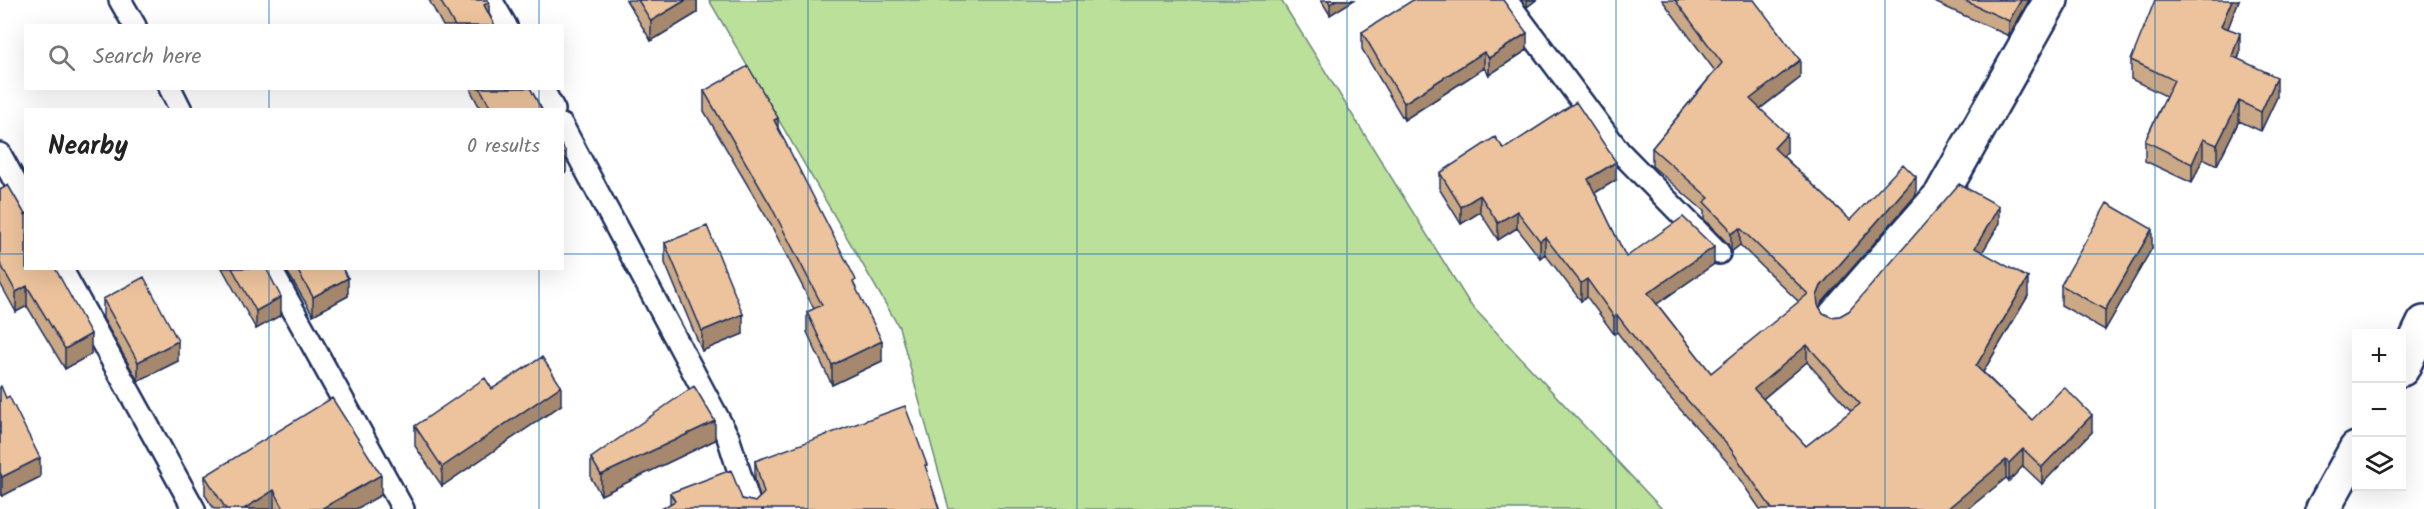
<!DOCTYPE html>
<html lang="en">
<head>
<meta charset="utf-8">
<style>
  body { margin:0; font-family:Kalam,sans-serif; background:#f2f2f2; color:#222 }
  .controls { position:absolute; right:18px; bottom:18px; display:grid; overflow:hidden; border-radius:0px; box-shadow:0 6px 24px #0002 }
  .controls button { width:54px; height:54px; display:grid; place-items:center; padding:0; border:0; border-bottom:2px solid #e0e0e0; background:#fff; color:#222; font:30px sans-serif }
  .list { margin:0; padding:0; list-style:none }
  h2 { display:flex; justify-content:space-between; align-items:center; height:78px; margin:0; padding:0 24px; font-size:26px }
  h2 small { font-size:20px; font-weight:400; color:#767676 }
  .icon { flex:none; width:33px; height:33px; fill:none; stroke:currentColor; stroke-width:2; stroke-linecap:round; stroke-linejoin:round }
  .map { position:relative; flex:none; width:2424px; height:509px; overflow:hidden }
  .search { position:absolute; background:#fff; box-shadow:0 6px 24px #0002; left:24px; top:24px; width:540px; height:66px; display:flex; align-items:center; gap:15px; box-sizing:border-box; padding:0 21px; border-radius:0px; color:#767676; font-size:22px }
  .panel { position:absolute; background:#fff; box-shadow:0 6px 24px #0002; left:24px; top:108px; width:540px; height:162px; border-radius:0px }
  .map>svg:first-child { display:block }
  .green { fill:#bbe09a; stroke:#6b887c; stroke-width:1.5 }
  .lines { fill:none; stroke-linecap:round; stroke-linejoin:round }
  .service-casing { stroke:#1b2f5e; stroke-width:26 }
  .minor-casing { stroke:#1b2f5e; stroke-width:38 }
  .service { stroke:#fff; stroke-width:21 }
  .minor { stroke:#fff; stroke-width:33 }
  .wall { fill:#cba886; stroke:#1b2f5e; stroke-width:1.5; fill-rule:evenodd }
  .shaded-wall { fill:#a5886d; stroke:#1b2f5e; stroke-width:1.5 }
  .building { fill:#ecc39c; stroke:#1b2f5e; stroke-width:1.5; fill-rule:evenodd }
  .grid { fill:none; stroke:#1f6fb2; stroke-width:1.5; stroke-opacity:0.55 }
</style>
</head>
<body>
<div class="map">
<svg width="2424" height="509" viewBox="0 0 2424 509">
  <rect width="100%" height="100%" fill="#fff"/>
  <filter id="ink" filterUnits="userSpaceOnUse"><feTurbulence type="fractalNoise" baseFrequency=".0167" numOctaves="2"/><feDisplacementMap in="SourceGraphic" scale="12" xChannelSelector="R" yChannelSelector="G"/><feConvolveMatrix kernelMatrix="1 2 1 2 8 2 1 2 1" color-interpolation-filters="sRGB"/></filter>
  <g filter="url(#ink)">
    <path class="green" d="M 709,0 L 1281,0 L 1470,304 L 1662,509 L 949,509 L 899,327 Z"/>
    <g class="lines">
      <defs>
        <path id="service" d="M 120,0 L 135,26
          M 491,0 L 506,26
          M 1506,0 L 1619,151 L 1719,253
          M 170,88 L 181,110
          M 542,88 L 554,110
          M 562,125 L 728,437 L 751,509
          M 0,154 L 26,202
          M 61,268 L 194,509
          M 270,268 L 403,509"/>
        <path id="minor" d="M 1835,316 L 1941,195 L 2051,0
          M 2402,369 L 2424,323
          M 2323,509 L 2356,449"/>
      </defs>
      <use href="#service" class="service-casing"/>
      <use href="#minor" class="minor-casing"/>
      <use href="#service" class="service"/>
      <use href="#minor" class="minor"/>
    </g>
    <path class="wall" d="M 429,0 L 487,0 L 489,13 L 495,26 L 443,26 Z
      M 626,0 L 697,0 L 697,13 L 651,41 Z
      M 1321,0 L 1354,0 L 1330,15 Z
      M 1521,0 L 1536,0 L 1527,7 Z
      M 1662,0 L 1754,0 L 1800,78 L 1760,109 L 1787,152 L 1783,156 L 1850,220 L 1916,195 L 1821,304 L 1819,307 L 1823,313 L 1831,317 L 1840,316 L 1999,224 L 1982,252 L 2028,296 L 1983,372 L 2032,420 L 2092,432 L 2042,484 L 2023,466 L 2009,481 L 2006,478 L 1968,509 L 1760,509 L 1730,465 L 1655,381 L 1617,332 L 1614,334 L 1587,297 L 1581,301 L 1545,254 L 1540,258 L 1517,228 L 1498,240 L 1480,212 L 1461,224 L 1440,190 L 1440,173 L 1504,149 L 1616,180 L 1595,193 L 1626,257 L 1714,264 L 1657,304 L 1711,373 L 1799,302 L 1740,245 L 1731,252 L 1728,244 L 1704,219 L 1704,211 L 1652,166 L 1652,148 L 1715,71 ZM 1807,362 L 1851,411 L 1806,446 L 1763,399 Z
      M 1930,0 L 2029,0 L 2009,36 Z
      M 2239,0 L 2228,28 L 2240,53 L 2238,59 L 2277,97 L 2261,131 L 2239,121 L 2217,165 L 2203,158 L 2192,183 L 2145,161 L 2145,141 L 2166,96 L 2131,79 L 2131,60 Z
      M 1362,32 L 1527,50 L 1489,75 L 1484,68 L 1404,120 L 1362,49 Z
      M 471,88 L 530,88 L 542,110 L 481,110 L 471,91 Z
      M 704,91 L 778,128 L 856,289 L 882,361 L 832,385 L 807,332 L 807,312 L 814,309 L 771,225 L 704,111 Z
      M 0,190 L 91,354 L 65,369 L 27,306 L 16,312 L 0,283 Z
      M 665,243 L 743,334 L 702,351 L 665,263 Z
      M 2152,248 L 2105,330 L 2061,305 L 2061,285 Z
      M 222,268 L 266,268 L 281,315 L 256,329 Z
      M 285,268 L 342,268 L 348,296 L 313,315 Z
      M 103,299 L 178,361 L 138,381 L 103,318 Z
      M 0,387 L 40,477 L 2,496 L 0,492 Z
      M 492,389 L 561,405 L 442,486 L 415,446 L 415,426 Z
      M 715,440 L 601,495 L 591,478 L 591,458 Z
      M 755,461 L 927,472 L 939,509 L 670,504 L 670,493 L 742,499 L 755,502 L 760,497 L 755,480 Z
      M 205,476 L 381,495 L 356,509 L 214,509 L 205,495 Z"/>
    <path class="shaded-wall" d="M 686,0 L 697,0 L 697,13 L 651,41 L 651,21 Z
      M 1336,0 L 1354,0 L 1330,15 L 1330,4 Z
      M 1527,0 L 1536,0 L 1527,7 Z
      M 2021,0 L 2029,0 L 2009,36 L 2009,21 Z
      M 2232,0 L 2239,0 L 2221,46 L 2221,26 Z
      M 489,2 L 489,22 L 484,5 Z
      M 1527,33 L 1527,50 L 1489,75 L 1489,58 Z
      M 2240,33 L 2240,53 L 2232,76 L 2232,56 Z
      M 1484,52 L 1484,68 L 1404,120 L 1404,103 Z
      M 1800,60 L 1800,78 L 1750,116 L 1750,99 Z
      M 2277,77 L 2277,97 L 2261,131 L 2261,112 Z
      M 2239,101 L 2239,121 L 2217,165 L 2217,145 Z
      M 778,118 L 778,138 L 774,120 Z
      M 1787,134 L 1787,152 L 1774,165 L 1774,148 Z
      M 2203,139 L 2203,158 L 2192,183 L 2192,164 Z
      M 566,152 L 566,172 L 562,174 L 562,154 Z
      M 1616,162 L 1616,180 L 1588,197 L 1588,179 Z
      M 1916,177 L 1916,195 L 1821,304 L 1817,313 L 1817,296 L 1821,286 Z
      M 1480,195 L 1480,212 L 1461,224 L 1461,207 Z
      M 1999,206 L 1999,224 L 1975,265 L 1975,248 Z
      M 1517,211 L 1517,228 L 1498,240 L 1498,223 Z
      M 1740,228 L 1740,245 L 1731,252 L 1731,234 Z
      M 2152,229 L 2152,248 L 2105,330 L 2105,310 Z
      M 1545,237 L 1545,254 L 1540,258 L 1540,241 Z
      M 1714,247 L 1714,264 L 1648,310 L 1648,293 Z
      M 348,278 L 348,296 L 313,315 L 313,297 Z
      M 2028,278 L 2028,296 L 1976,384 L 1976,366 Z
      M 1587,279 L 1587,297 L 1581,301 L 1581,283 Z
      M 27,286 L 27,306 L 16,312 L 16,292 Z
      M 281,297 L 281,315 L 256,329 L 256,311 Z
      M 743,314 L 743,334 L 702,351 L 702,331 Z
      M 1617,315 L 1617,332 L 1614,334 L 1614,317 Z
      M 91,334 L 91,354 L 65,369 L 65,349 Z
      M 178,341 L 178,361 L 138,381 L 138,362 Z
      M 882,341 L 882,361 L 832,385 L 832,365 Z
      M 1807,345 L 1807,362 L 1754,406 L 1754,389 Z
      M 561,386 L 561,405 L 442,486 L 442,467 Z
      M 2092,415 L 2092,432 L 2042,484 L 2042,467 Z
      M 715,421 L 715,440 L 601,495 L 601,475 Z
      M 2023,449 L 2023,466 L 2009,481 L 2009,463 Z
      M 40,458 L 40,477 L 2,496 L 2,477 Z
      M 2006,460 L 2006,478 L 1968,509 L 1947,509 Z
      M 381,475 L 381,495 L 356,509 L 321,509 Z
      M 274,490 L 274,509 L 244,509 Z"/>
    <path class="building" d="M 440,0 L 487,0 L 489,2 L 484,5 L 495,26 L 455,26 Z
      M 638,0 L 686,0 L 651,21 Z
      M 1328,0 L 1336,0 L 1330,4 Z
      M 1413,0 L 1503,0 L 1527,33 L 1489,58 L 1484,52 L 1404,103 L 1362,32 Z
      M 1675,0 L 1754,0 L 1800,60 L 1750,99 L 1787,134 L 1774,148 L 1850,220 L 1903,164 L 1916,177 L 1821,286 L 1817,296 L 1818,305 L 1823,313 L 1831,317 L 1840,316 L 1849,311 L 1959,184 L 1999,206 L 1975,248 L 2028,278 L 1976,366 L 2032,420 L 2064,387 L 2092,415 L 2042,467 L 2023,449 L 2009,463 L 2006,460 L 1947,509 L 1772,509 L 1730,448 L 1655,364 L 1617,315 L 1614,317 L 1587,279 L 1581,283 L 1545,237 L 1540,241 L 1517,211 L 1498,223 L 1480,195 L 1461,207 L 1440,173 L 1495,137 L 1504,149 L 1576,102 L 1616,162 L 1588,179 L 1626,257 L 1683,217 L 1714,247 L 1648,293 L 1711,373 L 1808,294 L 1740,228 L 1731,234 L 1728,227 L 1704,202 L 1709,198 L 1652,148 L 1722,63 ZM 1807,345 L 1860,404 L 1806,446 L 1754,389 Z
      M 1963,0 L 2021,0 L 2009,21 Z
      M 2155,0 L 2232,0 L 2221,26 L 2240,33 L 2232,56 L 2277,77 L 2261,112 L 2239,101 L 2217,145 L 2203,139 L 2192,164 L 2145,141 L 2174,80 L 2131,60 Z
      M 748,66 L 778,118 L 774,120 L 856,280 L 853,282 L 882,341 L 832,365 L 807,312 L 822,305 L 771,206 L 704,91 Z
      M 480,88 L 530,88 L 542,110 L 492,110 Z
      M 562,146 L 566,152 L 562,154 Z
      M 8,185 L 26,216 L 26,268 L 55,268 L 91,334 L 65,349 L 27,286 L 16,292 L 0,263 L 0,190 Z
      M 2107,203 L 2152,229 L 2105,310 L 2061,285 Z
      M 707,226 L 743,314 L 702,331 L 665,243 Z
      M 232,268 L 266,268 L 281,297 L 256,311 Z
      M 296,268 L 342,268 L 348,278 L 313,297 Z
      M 144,277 L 178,341 L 138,362 L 103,299 Z
      M 542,357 L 561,386 L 442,467 L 415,426 L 485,378 L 492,389 Z
      M 1,386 L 6,398 L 9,396 L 40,458 L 2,477 L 0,472 L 0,387 Z
      M 694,386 L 715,421 L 601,475 L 591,458 Z
      M 332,398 L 381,475 L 321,509 L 284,509 L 274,490 L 244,509 L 226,509 L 205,476 Z
      M 905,406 L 927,465 L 925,465 L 939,509 L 661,509 L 675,501 L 670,493 L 731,470 L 742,499 L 755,502 L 764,493 L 755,461 Z"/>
  </g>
  <path class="grid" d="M 269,0 L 269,26M 539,0 L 539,26M 808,0 L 808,509M 1077,0 L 1077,509M 1347,0 L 1347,509M 1616,0 L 1616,509M 1885,0 L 1885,509M 2155,0 L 2155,509M 269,88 L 269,110M 539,88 L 539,110M 0,254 L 26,254M 562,254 L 2424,254M 269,268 L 269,509M 539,268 L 539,509"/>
</svg>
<div class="controls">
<button>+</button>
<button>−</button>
<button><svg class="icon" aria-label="layers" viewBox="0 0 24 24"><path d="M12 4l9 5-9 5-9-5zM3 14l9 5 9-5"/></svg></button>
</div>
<div class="search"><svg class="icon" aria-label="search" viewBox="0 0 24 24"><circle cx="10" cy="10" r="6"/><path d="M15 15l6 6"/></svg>Search here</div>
<section class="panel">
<h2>Nearby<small>0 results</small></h2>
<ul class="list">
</ul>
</section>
</div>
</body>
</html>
